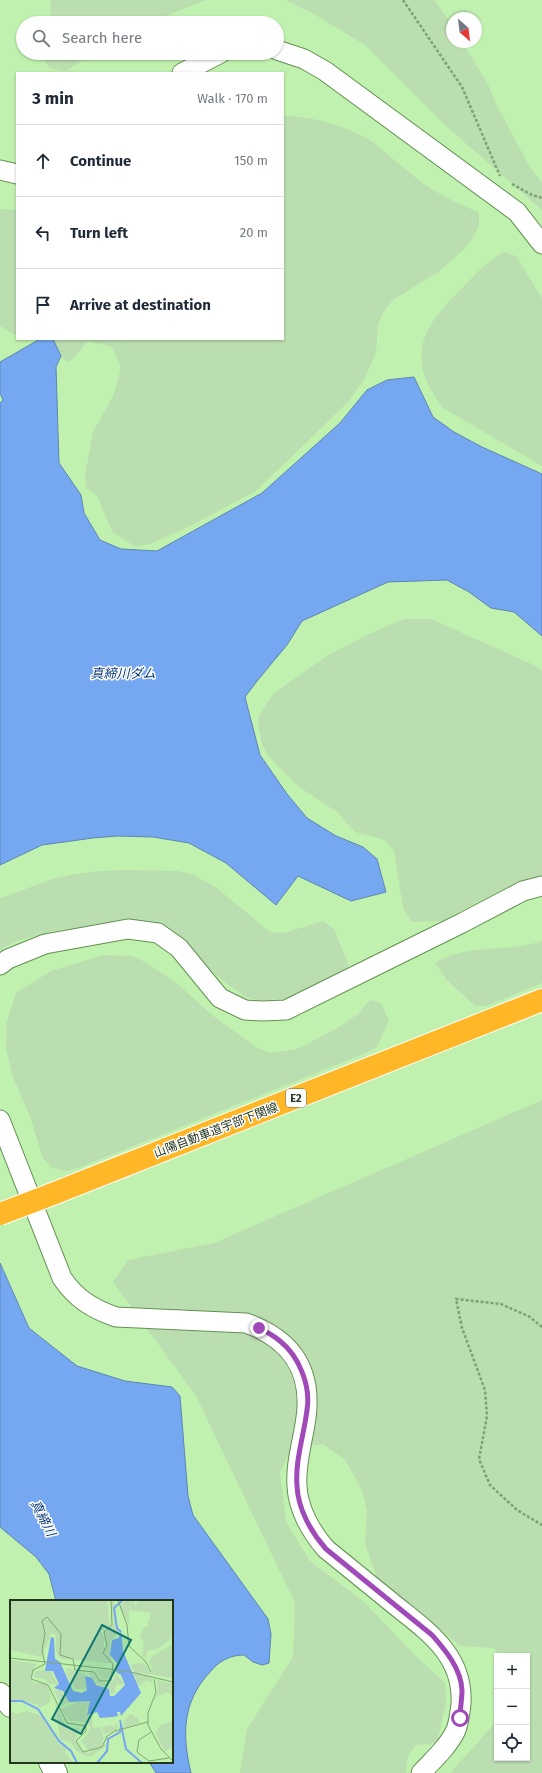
<!DOCTYPE html>
<html lang="en">
<head>
<meta charset="utf-8">
<style>
  body { margin:0; font-family:"Fira Sans","Noto Sans JP",sans-serif; background:#f6f6f7; color:#1f2937 }
  .controls { position:absolute; right:12px; bottom:12px; display:grid; overflow:hidden; border-radius:0px; box-shadow:0 1px 3px #0004 }
  .controls button { width:36px; height:36px; display:grid; place-items:center; padding:0; border:0; border-bottom:1px solid #e0e1e3; background:#fff; color:#1f2937; font:20px sans-serif }
  .compass { position:absolute; left:446px; top:12px; width:36px; height:36px; border-radius:50%; background:#fff; box-shadow:0 1px 3px #0004; rotate:152deg }
  .stop { position:absolute; width:12px; height:12px; margin:-9px; border:3px solid #9f4ab8; border-radius:50%; background:#fff }
  .stop.end { background:#9f4ab8; border-color:#fff; box-shadow:0 1px 4px #0008 }
  .list { margin:0; padding:0; list-style:none }
  h2 { display:flex; justify-content:space-between; align-items:center; height:52px; margin:0; padding:0 16px; font-size:17px }
  h2 small { font-size:13px; font-weight:400; color:#747a83 }
  .list li { display:grid; grid-template-columns:26px 1fr auto; gap:12px; align-items:center; box-sizing:border-box; height:72px; padding:0 16px; border-top:1px solid #e0e1e3 }
  .list b { display:block; font-size:15px; white-space:nowrap }
  .list em { font-size:13px; font-style:normal; color:#747a83 }
  .icon { flex:none; width:22px; height:22px; fill:none; stroke:currentColor; stroke-width:2; stroke-linecap:round; stroke-linejoin:round }
  .map { position:relative; flex:none; width:542px; height:1773px; overflow:hidden }
  .search { position:absolute; background:#fff; box-shadow:0 1px 3px #0004; left:16px; top:16px; width:268px; height:44px; display:flex; align-items:center; gap:10px; box-sizing:border-box; padding:0 14px; border-radius:22px; color:#747a83; font-size:15px }
  .panel { position:absolute; background:#fff; box-shadow:0 1px 3px #0004; left:16px; top:72px; width:268px; height:268px; border-radius:0px }
  .map>svg:first-child { display:block }
  .green { fill:#bbdeb0 }
  .water { fill:#76a8f1; stroke:#5d86b1 }
  .lines { fill:none; stroke-linecap:round; stroke-linejoin:round }
  .minor-casing { stroke:#639052; stroke-width:21 }
  .tertiary-casing { stroke:#639052; stroke-width:24 }
  .motorway-casing { stroke:#fff; stroke-width:24 }
  .path { stroke:#7da170; stroke-width:2.5; stroke-dasharray:3 2; stroke-linecap:butt }
  .minor { stroke:#fff; stroke-width:19 }
  .tertiary { stroke:#fff; stroke-width:22 }
  .motorway { stroke:#ffb627; stroke-width:22 }
  .motorway-bridge-casing { stroke:#fff; stroke-width:24; stroke-linecap:butt }
  .motorway-bridge { stroke:#ffb627; stroke-width:22 }
  .route { stroke:#9f4ab8; stroke-width:5 }
  .labels { text-anchor:middle; dominant-baseline:central; stroke-width:3; stroke-linejoin:round; paint-order:stroke }
  .shield { fill:#fff; stroke:#647260; stroke-width:1 }
  .shield-label { font-size:11px; font-weight:bold; fill:#22361c }
  .street-label { font-size:12px; fill:#22361c; stroke:#fff }
  .water-label { font-size:13px; font-style:italic; fill:#083878; stroke:#fff }
  .inset-river { fill:none; stroke:#76a8f1; stroke-width:2 }
  .inset-road { fill:none; stroke:#81a674; stroke-width:1 }
  .view { fill:#0f766e; fill-opacity:0.15; stroke:#0f766e; stroke-width:2 }
  .inset-edge { fill:none; stroke:#22361c; stroke-width:2 }
</style>
</head>
<body>
<div class="map">
<svg width="542" height="1773" viewBox="0 0 542 1773">
  <rect width="100%" height="100%" fill="#c0f1af"/>
  <path class="green" d="M 51,0 L 206,0 L 148,23 L 50,23 Z
    M 285,0 L 434,0 L 452,25 L 452,42 L 462,42 L 487,82 L 497,106 L 528,164 L 542,183 L 542,210 L 446,126 L 365,45 L 312,13 Z
    M 44,53 L 94,53 L 66,71 L 50,68 L 42,58 Z
    M 283,116 C 311,116 349,126 373,142 C 391,156 408,173 427,186 C 443,197 461,204 479,213 L 479,226 L 472,239 L 463,250 L 441,270 L 393,300 L 384,311 L 378,325 L 376,352 L 365,378 L 348,402 L 256,491 L 190,526 L 150,544 L 136,547 L 113,533 L 97,496 L 86,488 L 85,475 L 93,432 L 113,396 L 121,368 L 112,347 L 88,341 L 74,358 L 68,362 L 61,356 L 53,339 L 283,339 Z
    M 0,209 L 17,210 L 17,336 L 0,326 Z
    M 504,252 L 516,256 L 542,298 L 542,466 L 443,408 C 436,399 432,392 427,382 C 410,342 435,315 462,288 C 475,275 487,261 504,252 Z
    M 404,619 L 431,619 L 536,666 L 542,671 L 542,878 L 506,888 L 441,921 L 412,922 L 404,910 L 401,896 L 394,851 L 384,840 L 355,832 L 337,812 L 299,787 L 269,757 L 262,744 L 259,730 L 258,717 L 273,694 L 328,655 L 367,635 Z
    M 124,870 L 177,871 L 192,874 L 217,888 L 270,932 L 284,933 L 323,921 L 334,929 L 349,966 L 339,976 L 289,998 L 260,1001 L 246,997 L 223,981 L 171,931 L 144,924 L 115,921 L 87,927 L 58,930 L 17,941 L 0,950 L 0,898 C 14,894 27,888 41,883 C 67,873 95,871 124,870 Z
    M 542,941 L 542,983 L 486,1006 L 475,1006 L 447,980 L 435,963 C 466,943 508,953 542,941 Z
    M 104,955 L 132,956 L 145,962 L 179,985 L 212,1015 L 257,1048 L 271,1053 L 297,1049 L 336,1029 L 358,1014 L 370,1000 L 381,1003 L 389,1021 L 377,1047 L 364,1054 L 81,1167 L 67,1171 L 52,1168 L 43,1158 L 30,1117 L 13,1077 L 6,1048 L 7,1021 L 16,993 L 51,971 Z
    M 542,1100 L 542,1773 L 450,1773 L 497,1721 L 497,1758 L 527,1758 L 527,1656 L 501,1656 L 493,1648 L 461,1646 L 380,1586 L 365,1544 L 367,1511 L 362,1490 L 345,1460 L 323,1444 L 292,1448 L 280,1472 L 286,1522 L 310,1561 L 363,1601 L 415,1655 L 445,1683 L 446,1703 L 437,1743 L 416,1745 L 408,1755 L 406,1773 L 240,1773 L 247,1729 L 293,1657 L 295,1603 L 196,1396 L 113,1282 L 128,1260 L 214,1243 Z"/>
  <path class="water" d="M 40,339 L 53,339 L 61,356 L 56,367 L 59,463 L 81,495 L 84,513 L 100,540 L 121,549 L 157,551 L 262,493 L 340,423 L 367,390 L 387,380 L 414,377 L 433,417 L 454,432 L 482,447 L 542,474 L 542,636 L 514,612 L 491,608 L 469,592 L 447,580 L 388,582 L 302,621 L 287,645 L 257,681 L 245,697 L 260,755 L 287,794 L 307,818 L 336,836 L 363,847 L 377,859 L 386,892 L 351,901 L 298,876 L 276,905 L 226,863 L 189,843 L 153,837 L 117,836 L 93,838 L 42,845 L 0,865 L 0,403 L 3,400 L 0,393 L 0,362 Z
    M 0,1263 L 29,1328 L 77,1366 L 125,1381 L 172,1387 L 180,1396 L 188,1496 L 193,1515 L 268,1619 L 271,1634 L 269,1663 L 262,1665 L 253,1662 L 244,1655 C 230,1655 219,1661 210,1672 C 182,1702 182,1735 191,1773 L 156,1773 L 149,1762 L 172,1762 L 172,1601 L 56,1601 L 49,1574 L 36,1557 L 0,1527 Z"/>
  <g class="lines">
    <defs>
      <path id="minor" d="M 277,50 L 304,59 L 325,71 L 517,212 L 542,244
        M 182,73 L 221,53
        M 0,170 L 17,174
        M 0,965 L 8,959 L 45,944 L 128,929 L 158,933 L 179,948 L 220,998 L 245,1010 L 262,1011 L 286,1010 L 462,923 L 523,891 L 542,886
        M 0,1120 L 62,1278 C 76,1299 93,1309 116,1317 L 246,1323 C 285,1337 309,1363 307,1407 C 306,1433 295,1459 297,1486 C 298,1509 311,1532 326,1549 C 347,1566 368,1583 390,1601 C 424,1629 464,1653 461,1704 C 460,1713 459,1722 456,1730 C 448,1747 433,1760 421,1773"/>
      <path id="tertiary" d="M 0,1694 L 11,1706
        M 50,1762 L 56,1773"/>
      <path id="motorway" d="M 50,1195 L 542,1000"/>
    </defs>
    <use href="#minor" class="minor-casing"/>
    <use href="#tertiary" class="tertiary-casing"/>
    <use href="#motorway" class="motorway-casing"/>
    <path class="path" d="M 403,0 L 462,87 L 500,176
      M 512,184 L 532,195 L 542,198
      M 542,1327 L 530,1317 L 501,1304 L 456,1299 L 462,1328 L 485,1390 L 487,1416 L 479,1459 L 490,1485 L 517,1510 L 542,1525"/>
    <use href="#minor" class="minor"/>
    <use href="#tertiary" class="tertiary"/>
    <use href="#motorway" class="motorway"/>
    <defs>
      <path id="motorway-bridge" d="M 0,1214 L 50,1195"/>
    </defs>
    <use href="#motorway-bridge" class="motorway-bridge-casing"/>
    <use href="#motorway-bridge" class="motorway-bridge"/>
  </g>
  <g class="lines">
    <path class="route" d="M 259,1328 C 267,1332 274,1336 280,1341 C 299,1356 311,1386 307,1410 C 304,1435 295,1460 297,1486 C 298,1509 311,1532 326,1549 L 432,1635 C 445,1650 461,1668 462,1690 C 462,1699 460,1709 460,1718"/>
  </g>
  <g class="labels">
    <rect class="shield" x="286" y="1089" width="20" height="18" rx="3"/>
    <g class="shield-label">
      <text x="296" y="1098">E2</text>
    </g>
    <g class="street-label">
      <text transform="translate(216 1130) rotate(-21)">山陽自動車道宇部下関線</text>
    </g>
    <g class="water-label">
      <text x="123" y="673">真締川ダム</text>
      <text transform="translate(43 1518) rotate(63)">真締川</text>
    </g>
  </g>
  <g transform="translate(10 1600)">
    <rect width="163" height="163" fill="#c0f1af"/>
    <path d="M 0,0 L 97,0 L 100,26 L 91,31 L 95,39 L 93,47 L 96,49 L 98,43 L 95,32 L 103,25 L 102,2 L 105,1 L 104,19 L 109,32 L 100,41 L 101,63 L 51,59 L 46,51 L 46,35 L 41,33 L 32,57 L 0,50 ZM 117,0 L 124,0 L 125,6 L 130,0 L 163,0 L 163,37 L 151,47 L 137,52 L 137,59 L 132,56 L 134,42 L 130,36 L 134,27 L 137,27 L 141,13 L 121,10 L 119,12 L 119,25 L 110,6 ZM 163,44 L 163,78 L 127,72 L 141,78 L 143,83 L 136,80 L 131,86 L 127,84 L 121,64 L 134,63 L 140,72 L 143,71 L 139,62 L 142,56 ZM 0,60 L 26,64 L 20,80 L 24,83 L 36,83 L 41,94 L 39,103 L 29,108 L 28,105 L 11,100 L 0,100 ZM 58,68 L 75,74 L 77,89 L 65,89 L 56,73 ZM 79,69 L 101,71 L 100,78 L 92,80 L 86,71 ZM 40,70 L 48,85 L 39,84 L 35,79 L 23,77 L 26,71 ZM 79,73 L 83,73 L 91,82 L 96,84 L 102,82 L 106,73 L 114,84 L 106,85 L 105,93 L 101,94 L 99,88 L 86,83 ZM 147,80 L 163,84 L 163,88 L 155,91 L 163,89 L 163,97 L 158,92 L 149,95 L 144,100 L 148,92 ZM 50,90 L 59,101 L 52,106 L 44,91 ZM 71,101 L 79,101 L 80,106 L 75,112 L 82,118 L 83,128 L 90,127 L 94,138 L 91,146 L 78,150 L 71,141 L 78,133 L 80,126 L 75,122 L 59,120 L 51,109 ZM 45,102 L 56,127 L 70,129 L 65,141 L 72,152 L 79,153 L 95,143 L 96,146 L 81,156 L 77,156 L 66,151 L 61,142 L 50,140 ZM 0,109 L 5,114 L 17,111 L 33,117 L 48,143 L 56,148 L 55,153 L 64,163 L 0,163 ZM 120,114 L 128,118 L 130,123 L 113,128 L 114,121 ZM 163,121 L 163,147 L 155,152 L 146,134 L 150,125 ZM 102,125 L 103,127 L 105,125 L 108,125 L 107,130 L 94,134 L 91,127 Z" fill="#bbdeb0"/>
    <path d="M 111,30 L 113,51 L 131,93 L 111,116 L 110,112 L 107,112 L 108,116 L 102,117 L 90,118 L 87,112 L 77,115 L 80,101 L 59,102 L 53,91 L 44,88 L 49,84 L 43,71 L 35,71 L 41,37 L 44,38 L 45,59 L 50,62 L 63,91 L 72,93 L 77,90 L 75,76 L 82,78 L 86,85 L 99,89 L 100,96 L 104,96 L 115,85 L 111,75 L 106,72 L 107,63 L 100,55 L 102,40 L 109,38 Z" fill="#76a8f1"/>
    <path class="inset-river" d="M 111,32 L 107,28 L 104,8 L 113,0M 0,101 L 12,101 L 28,109 L 49,141 L 61,151 L 67,163M 110,120 L 116,149 L 132,163M 87,163 L 97,151 L 98,139 L 110,132 L 111,126"/>
    <path class="inset-road" d="M 101,0 L 102,25 L 94,32 L 97,45 L 93,53 L 103,64 L 101,81 L 90,81 L 84,72 L 65,70 L 63,59 L 50,55 L 51,34 L 37,17 L 32,21 L 35,33 L 32,50 L 35,64 L 23,70 L 21,79 L 38,85 L 57,123 L 76,126 L 76,131 L 66,141 L 73,152 L 92,147 L 97,136 L 105,131 L 138,122M 108,0 L 117,25 L 119,46 L 136,62 L 141,72M 0,58 L 116,71 L 163,82M 144,79 L 146,92 L 138,113 L 138,125 L 151,149 L 163,161M 141,132 L 129,140 L 127,152 L 139,161 L 159,158"/>
    <path class="view" d="M 92,25 L 121,40 L 71,134 L 42,119 Z"/>
    <rect width="163" height="163" class="inset-edge"/>
  </g>
</svg>
<div class="controls">
<button>+</button>
<button>−</button>
<button><svg class="icon" aria-label="locate" viewBox="0 0 24 24"><circle cx="12" cy="12" r="6"/><path d="M12 2v4M12 18v4M2 12h4M18 12h4"/></svg></button>
</div>
<svg class="compass" viewBox="-18 -18 36 36"><path d="M0-13l5 13h-10z" fill="#e53935"/><path d="M0 13l5-13h-10z" fill="#747a83"/></svg>
<div class="stop" style="left:460px;top:1718px"></div>
<div class="stop end" style="left:259px;top:1328px"></div>
<div class="search"><svg class="icon" aria-label="search" viewBox="0 0 24 24"><circle cx="10" cy="10" r="6"/><path d="M15 15l6 6"/></svg>Search here</div>
<section class="panel">
<h2>3 min<small>Walk · 170 m</small></h2>
<ul class="list">
<li><svg class="icon" aria-label="ahead" viewBox="0 0 24 24"><path d="M12 20V5M6 11l6-6 6 6"/></svg><div><b>Continue</b></div><em>150 m</em></li>
<li><svg class="icon" aria-label="left" viewBox="0 0 24 24"><path d="M17 20v-9H6M10 6l-5 5 5 5"/></svg><div><b>Turn left</b></div><em>20 m</em></li>
<li><svg class="icon" aria-label="arrive" viewBox="0 0 24 24"><path d="M6 21V4h12l-3 4 3 4H6"/></svg><div><b>Arrive at destination</b></div></li>
</ul>
</section>
</div>
</body>
</html>
